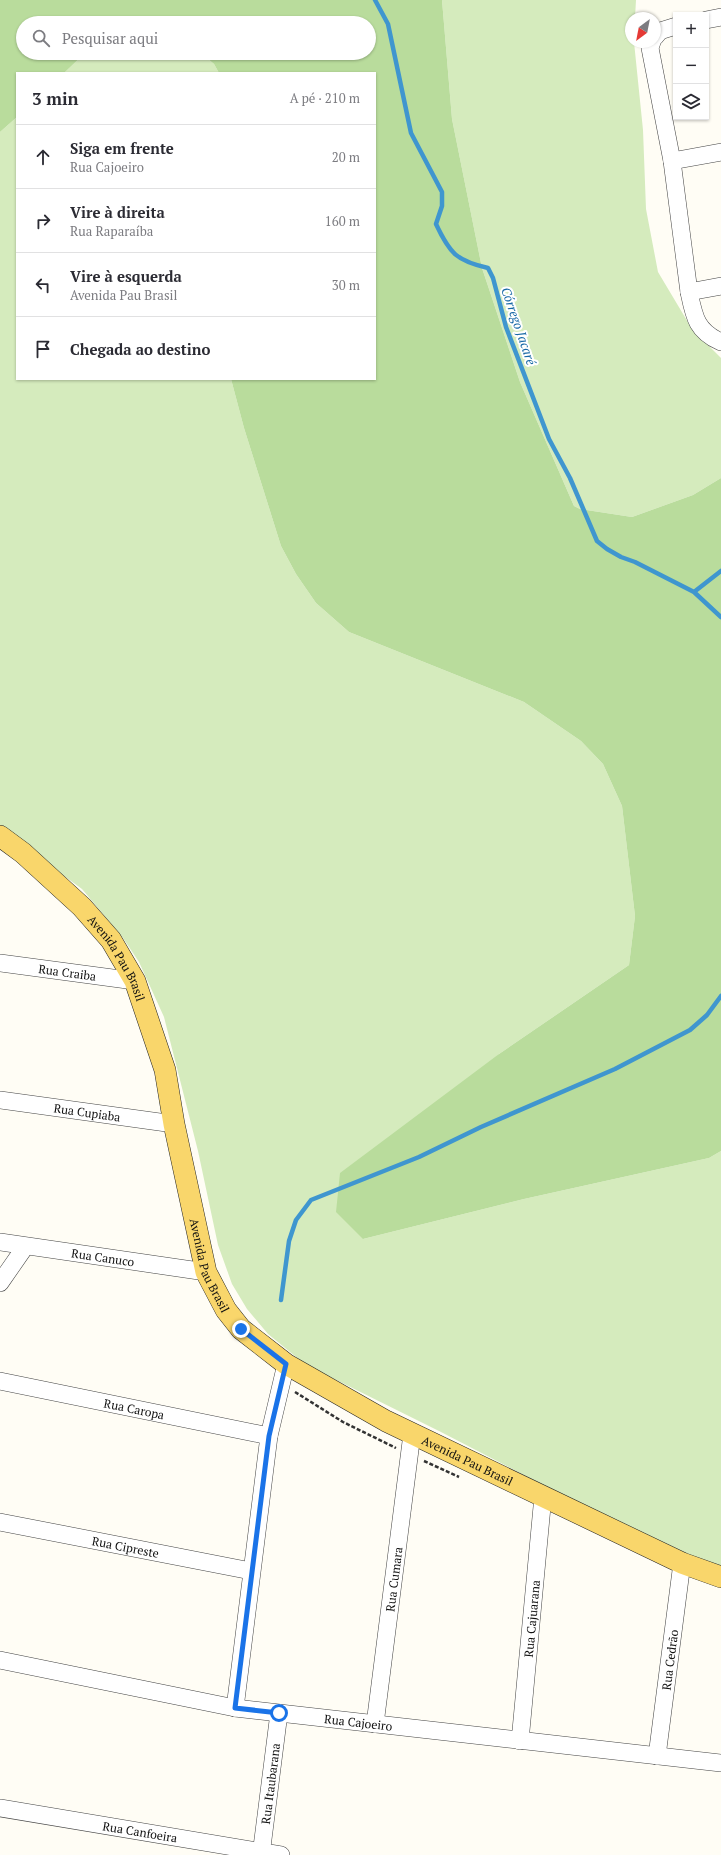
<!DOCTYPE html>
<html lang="pt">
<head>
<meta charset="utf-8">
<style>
  body { margin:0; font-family:"PT Serif",serif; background:#f2f2f3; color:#2b2b33 }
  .controls { position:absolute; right:12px; top:12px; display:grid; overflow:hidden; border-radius:0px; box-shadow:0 1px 3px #0004 }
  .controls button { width:36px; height:36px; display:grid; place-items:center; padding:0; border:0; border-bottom:1px solid #e1e1e2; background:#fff; color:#2b2b33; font:20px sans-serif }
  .compass { position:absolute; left:625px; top:12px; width:36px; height:36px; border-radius:50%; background:#fff; box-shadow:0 1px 3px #0004; rotate:212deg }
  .stop { position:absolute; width:12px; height:12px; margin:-9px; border:3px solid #1a73e8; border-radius:50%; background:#fff }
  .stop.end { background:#1a73e8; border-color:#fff; box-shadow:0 1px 4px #0008 }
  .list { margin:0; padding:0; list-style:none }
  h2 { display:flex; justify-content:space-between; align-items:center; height:52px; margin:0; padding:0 16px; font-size:17px }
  h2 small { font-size:13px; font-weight:400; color:#7c7c81 }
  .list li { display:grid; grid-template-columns:26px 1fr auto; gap:12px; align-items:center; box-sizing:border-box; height:64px; padding:0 16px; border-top:1px solid #e1e1e2 }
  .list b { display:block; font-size:15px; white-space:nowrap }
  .list p { margin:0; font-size:13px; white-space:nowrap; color:#7c7c81 }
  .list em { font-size:13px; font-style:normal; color:#7c7c81 }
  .icon { flex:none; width:22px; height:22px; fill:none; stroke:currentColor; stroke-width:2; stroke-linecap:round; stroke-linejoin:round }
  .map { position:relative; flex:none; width:721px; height:1855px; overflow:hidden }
  .search { position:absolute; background:#fff; box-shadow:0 1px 3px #0004; left:16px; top:16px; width:360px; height:44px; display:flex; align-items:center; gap:10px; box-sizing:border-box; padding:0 14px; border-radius:22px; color:#7c7c81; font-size:15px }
  .panel { position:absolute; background:#fff; box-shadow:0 1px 3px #0004; left:16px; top:72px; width:360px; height:308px; border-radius:0px }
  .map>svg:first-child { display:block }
  .green { fill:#d5ebbd }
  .forest { fill:#b9dc9c }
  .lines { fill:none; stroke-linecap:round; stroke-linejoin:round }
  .stream { stroke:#3f96cf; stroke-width:4.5 }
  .minor-casing { stroke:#444; stroke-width:18 }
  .major-casing { stroke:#222; stroke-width:22 }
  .path { stroke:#333; stroke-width:2.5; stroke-dasharray:4 2; stroke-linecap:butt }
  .minor { stroke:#fff; stroke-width:17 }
  .major { stroke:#f9d66b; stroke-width:21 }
  .route { stroke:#1a73e8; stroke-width:5 }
  .labels { text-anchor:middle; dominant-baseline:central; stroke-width:4; stroke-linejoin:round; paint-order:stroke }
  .street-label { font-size:12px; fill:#111; stroke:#fff }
  .water-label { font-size:13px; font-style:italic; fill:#1768a6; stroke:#fff }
</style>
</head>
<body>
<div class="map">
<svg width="721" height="1855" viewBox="0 0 721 1855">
  <rect width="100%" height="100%" fill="#fffdf5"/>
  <path class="green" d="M 442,0 L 636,0 L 635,18 L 631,18 L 631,42 L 634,42 L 643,130 L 646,209 L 658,272 L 692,329 L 721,358 L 721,478 L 693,495 L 632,517 L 580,509 L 574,506 L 520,382 L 482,268 L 452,119 Z
    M 85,53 L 201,53 L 214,64 L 219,73 L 64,73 Z
    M 17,117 L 17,379 L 231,379 L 244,428 L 281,546 L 296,574 L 316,603 L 349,632 L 524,702 L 581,741 L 603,764 L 622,806 L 635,916 L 629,965 L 499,1054 L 363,1239 L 524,1199 L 709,1158 L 721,1151 L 721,1574 L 676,1554 L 441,1432 L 306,1365 L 268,1334 L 247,1309 L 232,1284 L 218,1245 L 198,1151 L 164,1017 L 139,962 L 123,938 L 82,889 L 0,829 L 0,132 Z"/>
  <path class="forest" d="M 0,0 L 442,0 L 452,119 L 482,268 L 520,382 L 574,506 L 580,509 L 632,517 L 693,495 L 721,478 L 721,1151 L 709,1158 L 524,1199 L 363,1239 L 336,1212 L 340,1173 L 499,1054 L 629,965 L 635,916 L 622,806 L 603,764 L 581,741 L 524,702 L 349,632 L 316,603 L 296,574 L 281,546 L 244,428 L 231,379 L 375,379 L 375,73 L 219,73 L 214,64 L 201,53 L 369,53 L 369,23 L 161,23 L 150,18 L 132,23 L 23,23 L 23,53 L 85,53 L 64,73 L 17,73 L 17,117 L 0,132 Z"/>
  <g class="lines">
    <path class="stream" d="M 375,0 L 388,24 L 411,133 L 442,192 L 442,206 L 436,224 C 450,254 457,261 488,268 L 493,278 L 506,327 L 549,439 L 570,478 L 597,541 L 607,549 L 621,557 L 635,562 L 694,592 L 721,617
      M 694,592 L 721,571
      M 281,1300 L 289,1241 L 296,1220 L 311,1200 L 419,1157 L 481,1127 L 615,1069 L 690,1030 L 707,1015 L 721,996"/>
    <defs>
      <g id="minor">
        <path d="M 706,20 L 721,17"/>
        <path d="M 655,37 L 660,31 L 676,26"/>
        <path d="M 652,42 L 650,48 L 672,161 L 689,292 L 721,286"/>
        <path d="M 672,161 L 721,152"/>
        <path d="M 689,292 C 694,316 696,331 721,342"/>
        <path id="s1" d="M 0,963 L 135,981"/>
        <path id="s2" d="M 0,1100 L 174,1124"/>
        <path id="s3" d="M 0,1242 L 206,1272"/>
        <path d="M 0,1283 L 25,1247"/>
        <path id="s4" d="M 0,1381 L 269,1436"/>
        <path id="s5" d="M 0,1522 L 251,1571"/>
        <path id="s6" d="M 0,1660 L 235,1708 L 721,1763"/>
        <path d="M 235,1708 L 269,1436 L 286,1364"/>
        <path id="s7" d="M 375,1724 L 412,1434"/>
        <path id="s8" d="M 520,1741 L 543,1496"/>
        <path id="s9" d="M 657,1756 L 682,1563"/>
        <path id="s10" d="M 0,1808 L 281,1855"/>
        <path id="s11" d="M 261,1855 L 279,1713"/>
      </g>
      <g id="major">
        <path id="s12" d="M 0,836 L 23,853 L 82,907 L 111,940 L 135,981 L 165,1070 L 174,1124 L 206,1272 L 226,1310 L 241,1329 L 286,1364 L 386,1421 L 682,1563 L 721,1577"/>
      </g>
    </defs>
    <use href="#minor" class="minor-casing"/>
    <use href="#major" class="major-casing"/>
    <path class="path" d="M 295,1392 L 343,1422 L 396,1448
      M 424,1461 L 459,1477"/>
    <use href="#minor" class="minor"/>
    <use href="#major" class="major"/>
  </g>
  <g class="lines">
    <path class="route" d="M 241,1329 L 286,1364 L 269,1436 L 235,1708 L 279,1713"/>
  </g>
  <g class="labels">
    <g class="street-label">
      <text stroke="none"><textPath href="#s12" startOffset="171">Avenida Pau Brasil</textPath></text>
      <text stroke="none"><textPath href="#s1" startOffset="68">Rua Craiba</textPath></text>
      <text stroke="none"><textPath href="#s2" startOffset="88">Rua Cupiaba</textPath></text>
      <text stroke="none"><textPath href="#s3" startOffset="104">Rua Canuco</textPath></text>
      <text stroke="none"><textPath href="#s12" startOffset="495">Avenida Pau Brasil</textPath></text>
      <text stroke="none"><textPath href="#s4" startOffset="137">Rua Caropa</textPath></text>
      <text stroke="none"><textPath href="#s12" startOffset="830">Avenida Pau Brasil</textPath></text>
      <text stroke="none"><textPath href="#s5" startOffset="128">Rua Cipreste</textPath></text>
      <text stroke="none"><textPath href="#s7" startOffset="146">Rua Cumara</textPath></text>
      <text stroke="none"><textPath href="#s8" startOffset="123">Rua Cajuarana</textPath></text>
      <text stroke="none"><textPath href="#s9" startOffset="97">Rua Cedrão</textPath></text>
      <text stroke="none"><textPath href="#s6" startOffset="364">Rua Cajoeiro</textPath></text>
      <text stroke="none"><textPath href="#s11" startOffset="72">Rua Itaubarana</textPath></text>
      <text stroke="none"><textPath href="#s10" startOffset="142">Rua Canfoeira</textPath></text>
    </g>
    <g class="water-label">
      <text transform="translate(519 326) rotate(71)">Córrego Jacaré</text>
    </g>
  </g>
</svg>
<div class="controls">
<button>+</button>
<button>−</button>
<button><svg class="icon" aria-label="layers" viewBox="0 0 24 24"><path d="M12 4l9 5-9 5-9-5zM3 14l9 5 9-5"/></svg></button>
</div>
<svg class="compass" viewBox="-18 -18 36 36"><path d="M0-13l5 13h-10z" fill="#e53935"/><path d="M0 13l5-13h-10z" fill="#7c7c81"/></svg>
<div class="stop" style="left:279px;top:1713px"></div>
<div class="stop end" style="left:241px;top:1329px"></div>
<div class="search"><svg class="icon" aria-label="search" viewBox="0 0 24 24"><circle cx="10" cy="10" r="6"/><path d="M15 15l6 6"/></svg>Pesquisar aqui</div>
<section class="panel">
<h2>3 min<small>A pé · 210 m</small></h2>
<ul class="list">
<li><svg class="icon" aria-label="ahead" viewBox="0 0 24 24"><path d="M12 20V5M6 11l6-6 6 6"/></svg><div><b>Siga em frente</b><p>Rua Cajoeiro</p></div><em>20 m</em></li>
<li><svg class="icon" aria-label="right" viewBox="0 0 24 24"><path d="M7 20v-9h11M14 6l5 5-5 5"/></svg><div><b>Vire à direita</b><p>Rua Raparaíba</p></div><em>160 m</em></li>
<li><svg class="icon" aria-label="left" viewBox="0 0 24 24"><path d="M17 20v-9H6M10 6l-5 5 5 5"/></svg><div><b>Vire à esquerda</b><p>Avenida Pau Brasil</p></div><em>30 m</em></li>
<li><svg class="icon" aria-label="arrive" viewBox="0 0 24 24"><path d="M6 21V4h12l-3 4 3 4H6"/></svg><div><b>Chegada ao destino</b></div></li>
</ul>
</section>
</div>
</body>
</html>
